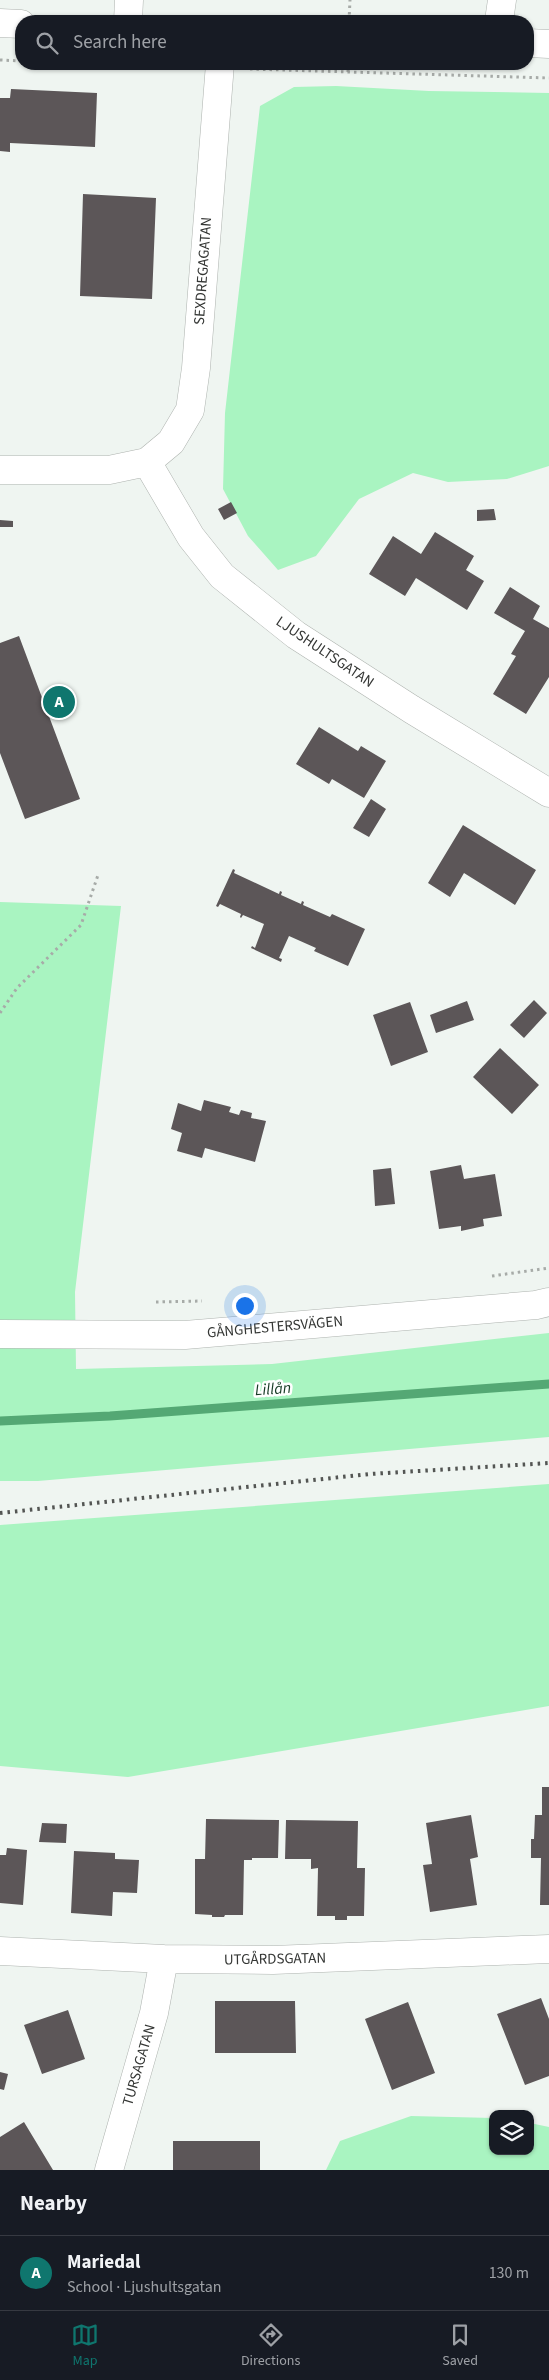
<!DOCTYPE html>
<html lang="en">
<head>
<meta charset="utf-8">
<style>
  body { margin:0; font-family:"Source Sans 3",sans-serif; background:#20242c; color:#f1f3f6 }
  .controls { position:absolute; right:15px; bottom:15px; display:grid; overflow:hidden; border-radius:10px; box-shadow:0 1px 4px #0004 }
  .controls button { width:45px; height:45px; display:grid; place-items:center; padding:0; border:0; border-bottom:1px solid #363941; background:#171b24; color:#f1f3f6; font:25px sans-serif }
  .you { position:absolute; left:244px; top:1305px; width:18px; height:18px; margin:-12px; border:4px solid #fff; border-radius:50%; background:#1a73e8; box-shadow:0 0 0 8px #1a73e833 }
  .badge { display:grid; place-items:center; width:32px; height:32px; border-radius:50%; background:#0f766e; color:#fff; font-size:16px; font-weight:700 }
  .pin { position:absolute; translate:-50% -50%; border:2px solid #fff; box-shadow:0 1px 5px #0006 }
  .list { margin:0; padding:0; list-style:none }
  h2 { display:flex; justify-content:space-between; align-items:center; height:65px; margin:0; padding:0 20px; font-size:21px }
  h2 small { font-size:16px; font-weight:400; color:#9ea1a6 }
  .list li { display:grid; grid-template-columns:32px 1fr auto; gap:15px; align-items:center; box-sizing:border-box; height:75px; padding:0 20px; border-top:1px solid #363941 }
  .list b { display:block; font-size:19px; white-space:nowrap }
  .list p { margin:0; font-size:16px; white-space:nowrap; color:#9ea1a6 }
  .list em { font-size:16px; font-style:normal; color:#9ea1a6 }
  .icon { flex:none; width:28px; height:28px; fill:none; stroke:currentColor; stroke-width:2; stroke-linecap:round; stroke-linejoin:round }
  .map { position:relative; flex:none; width:549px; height:2170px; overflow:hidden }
  .search { position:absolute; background:#171b24; box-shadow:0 1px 4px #0004; left:15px; right:15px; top:15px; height:55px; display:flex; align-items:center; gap:12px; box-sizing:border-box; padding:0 18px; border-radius:20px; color:#9ea1a6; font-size:19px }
  .sheet { height:140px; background:#171b24 }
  nav { display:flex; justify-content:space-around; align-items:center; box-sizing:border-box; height:70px; border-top:1px solid #363941; background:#171b24; font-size:14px; color:#9ea1a6 }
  nav a { display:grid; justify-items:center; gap:2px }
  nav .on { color:#0f766e }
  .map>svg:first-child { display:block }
  .green { fill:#a9f4c1 }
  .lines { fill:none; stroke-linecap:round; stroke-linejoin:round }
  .stream { stroke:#54a874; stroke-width:9 }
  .building { fill:#5c5658 }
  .minor-casing { stroke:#aeb3af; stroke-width:29 }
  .path { stroke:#a7aba8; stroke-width:3; stroke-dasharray:2.5 4; stroke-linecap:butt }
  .minor { stroke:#fff; stroke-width:28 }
  .rail { stroke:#535553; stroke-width:4; stroke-dasharray:2.5 5; stroke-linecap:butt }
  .labels { text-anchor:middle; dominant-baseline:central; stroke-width:5; stroke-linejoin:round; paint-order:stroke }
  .street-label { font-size:15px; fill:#353735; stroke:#fff }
  .water-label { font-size:16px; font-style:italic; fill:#183c26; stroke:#fff }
</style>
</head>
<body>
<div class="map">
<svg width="549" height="2170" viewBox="0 0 549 2170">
  <rect width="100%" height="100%" fill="#eff5f1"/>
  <path class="green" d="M 336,86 L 429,91 L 549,93 L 549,466 L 507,479 L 448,482 L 413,473 L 359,499 L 316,556 L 278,570 L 248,536 L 223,489 L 225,413 L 260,106 L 294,87 Z
    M 0,902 L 121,906 L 75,1292 L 76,1369 L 272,1364 L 549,1333 L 549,1437 L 38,1481 L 0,1481 Z
    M 549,1484 L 549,1706 L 128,1777 L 0,1766 L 0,1525 Z
    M 411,2116 L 493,2118 L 493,2151 L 530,2151 L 530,2123 L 549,2127 L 549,2170 L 326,2170 L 340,2141 Z"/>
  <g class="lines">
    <path class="stream" d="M 0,1421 L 110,1416 L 549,1384"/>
  </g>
  <path class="building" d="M 11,89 L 97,93 L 95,147 L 10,143 L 10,152 L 0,151 L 0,98 L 10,98 Z
    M 83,194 L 156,198 L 152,299 L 80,296 Z
    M 231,502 L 237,513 L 224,520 L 218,509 Z
    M 494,509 L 496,520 L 477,521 L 477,510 Z
    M 0,520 L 13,521 L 13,527 L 0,527 Z
    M 435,532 L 474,556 L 466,570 L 484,581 L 467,610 L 416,578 L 405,596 L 369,574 L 393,536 L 421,554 Z
    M 510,587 L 540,606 L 533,619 L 549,628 L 549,677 L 526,714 L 493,694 L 516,656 L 511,654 L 525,631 L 494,613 Z
    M 19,636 L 80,799 L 25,819 L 0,753 L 0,643 Z
    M 319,727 L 358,751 L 361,746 L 386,761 L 364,798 L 332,779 L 329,784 L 296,764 Z
    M 371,799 L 386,809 L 369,837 L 353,828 Z
    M 463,825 L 536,870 L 515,905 L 464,873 L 450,897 L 428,883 Z
    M 233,869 L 235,870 L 234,873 L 279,894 L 280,891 L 282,892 L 281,895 L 301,904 L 302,901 L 304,902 L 303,905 L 330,917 L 332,914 L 365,929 L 348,966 L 314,951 L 316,948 L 289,936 L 279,958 L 282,959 L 281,962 L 251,948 L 252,946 L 255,948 L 264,924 L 243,915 L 241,918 L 240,917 L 241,914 L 220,904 L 218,907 L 216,906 Z
    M 534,1000 L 547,1013 L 524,1038 L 510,1025 Z
    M 467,1001 L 474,1020 L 436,1033 L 430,1015 Z
    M 410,1002 L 428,1052 L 391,1066 L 373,1015 Z
    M 500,1048 L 539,1085 L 512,1114 L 473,1077 Z
    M 204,1100 L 231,1107 L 229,1112 L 239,1115 L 241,1110 L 252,1113 L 251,1118 L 266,1121 L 255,1162 L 205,1148 L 202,1158 L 177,1151 L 182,1133 L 171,1129 L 178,1103 L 201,1111 Z
    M 461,1165 L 464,1179 L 495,1174 L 502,1216 L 483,1219 L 484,1226 L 461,1231 L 461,1226 L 439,1229 L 430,1171 Z
    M 391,1168 L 395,1204 L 375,1206 L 373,1170 Z
    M 542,1787 L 549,1787 L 549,1905 L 540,1905 L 541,1858 L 531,1858 L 531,1839 L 534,1839 L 535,1815 L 542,1815 Z
    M 471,1815 L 478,1857 L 470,1859 L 477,1905 L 430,1912 L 423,1865 L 432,1864 L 426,1823 Z
    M 206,1819 L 279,1820 L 278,1858 L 252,1858 L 252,1860 L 244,1860 L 243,1915 L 225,1915 L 224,1917 L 212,1917 L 212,1915 L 195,1914 L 195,1859 L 205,1859 Z
    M 286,1820 L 358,1821 L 357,1868 L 365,1868 L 364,1916 L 347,1916 L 347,1920 L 335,1920 L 335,1916 L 317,1916 L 318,1868 L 311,1869 L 311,1859 L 285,1859 Z
    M 42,1823 L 67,1824 L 66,1843 L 39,1842 Z
    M 7,1848 L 27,1850 L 23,1905 L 0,1903 L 0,1855 L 6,1855 Z
    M 74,1851 L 115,1853 L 115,1859 L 139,1860 L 137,1893 L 113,1892 L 112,1916 L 71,1913 Z
    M 541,1998 L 549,2019 L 549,2076 L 525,2085 L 497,2014 Z
    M 215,2001 L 295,2001 L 296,2053 L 215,2053 Z
    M 408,2002 L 435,2073 L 392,2090 L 365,2019 Z
    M 68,2010 L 85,2059 L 42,2074 L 24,2025 Z
    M 0,2072 L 8,2074 L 4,2090 L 0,2089 Z
    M 24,2122 L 53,2170 L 0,2170 L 0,2137 Z
    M 173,2141 L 260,2141 L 260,2170 L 173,2170 Z"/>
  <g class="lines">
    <defs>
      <path id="minor" d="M 128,21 L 129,0
        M 499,21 L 502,0
        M 0,23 L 21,24
        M 528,43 L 549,44
        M 147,462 L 191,537 L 222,576 L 296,635 L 411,709 L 549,793
        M 0,470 L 109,470 L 147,462 L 171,442 L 190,410 L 196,368 L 220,64
        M 0,1334 L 185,1335 L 536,1305 L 549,1302
        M 0,1951 L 164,1959 L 273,1960 L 549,1949
        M 109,2170 L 154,2013 L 164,1959"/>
    </defs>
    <use href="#minor" class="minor-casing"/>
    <path class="path" d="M 349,21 L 350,0
      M 0,60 L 21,61
      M 95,64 L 191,68
      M 250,69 L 549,78
      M 348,72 L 348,64
      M 0,1013 L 17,988 L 81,925 L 98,875
      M 492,1276 L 549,1268
      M 156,1302 L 202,1301"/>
    <use href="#minor" class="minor"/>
    <path class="rail" d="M 0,1513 L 370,1474 L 549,1463"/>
  </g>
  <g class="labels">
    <g class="street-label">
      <text transform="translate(203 271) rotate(-86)">SEXDREGAGATAN</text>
      <text transform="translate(325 652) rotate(34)">LJUSHULTSGATAN</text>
      <text transform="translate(275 1327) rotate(-5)">GÅNGHESTERSVÄGEN</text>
      <text transform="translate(275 1959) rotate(-1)">UTGÅRDSGATAN</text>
      <text transform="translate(139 2065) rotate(-74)">TURSAGATAN</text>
    </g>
    <g class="water-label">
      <text transform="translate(273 1389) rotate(-4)">Lillån</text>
    </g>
  </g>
</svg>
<div class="controls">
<button><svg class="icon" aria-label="layers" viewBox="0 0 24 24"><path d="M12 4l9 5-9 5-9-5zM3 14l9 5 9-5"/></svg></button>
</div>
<div class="you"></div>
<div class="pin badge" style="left:59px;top:702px">A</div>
<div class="search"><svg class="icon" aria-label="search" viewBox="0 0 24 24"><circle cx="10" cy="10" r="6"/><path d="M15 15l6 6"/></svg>Search here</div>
</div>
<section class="sheet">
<h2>Nearby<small></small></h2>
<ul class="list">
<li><span class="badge">A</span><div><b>Mariedal</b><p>School · Ljushultsgatan</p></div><em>130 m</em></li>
</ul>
</section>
<nav>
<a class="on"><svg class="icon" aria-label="map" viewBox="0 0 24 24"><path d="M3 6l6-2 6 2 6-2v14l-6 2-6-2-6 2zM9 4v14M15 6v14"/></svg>Map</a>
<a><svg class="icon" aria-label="directions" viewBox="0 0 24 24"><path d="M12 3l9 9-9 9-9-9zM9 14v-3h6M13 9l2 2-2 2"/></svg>Directions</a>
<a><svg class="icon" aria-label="saved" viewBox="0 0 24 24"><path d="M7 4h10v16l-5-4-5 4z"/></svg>Saved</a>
</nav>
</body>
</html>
